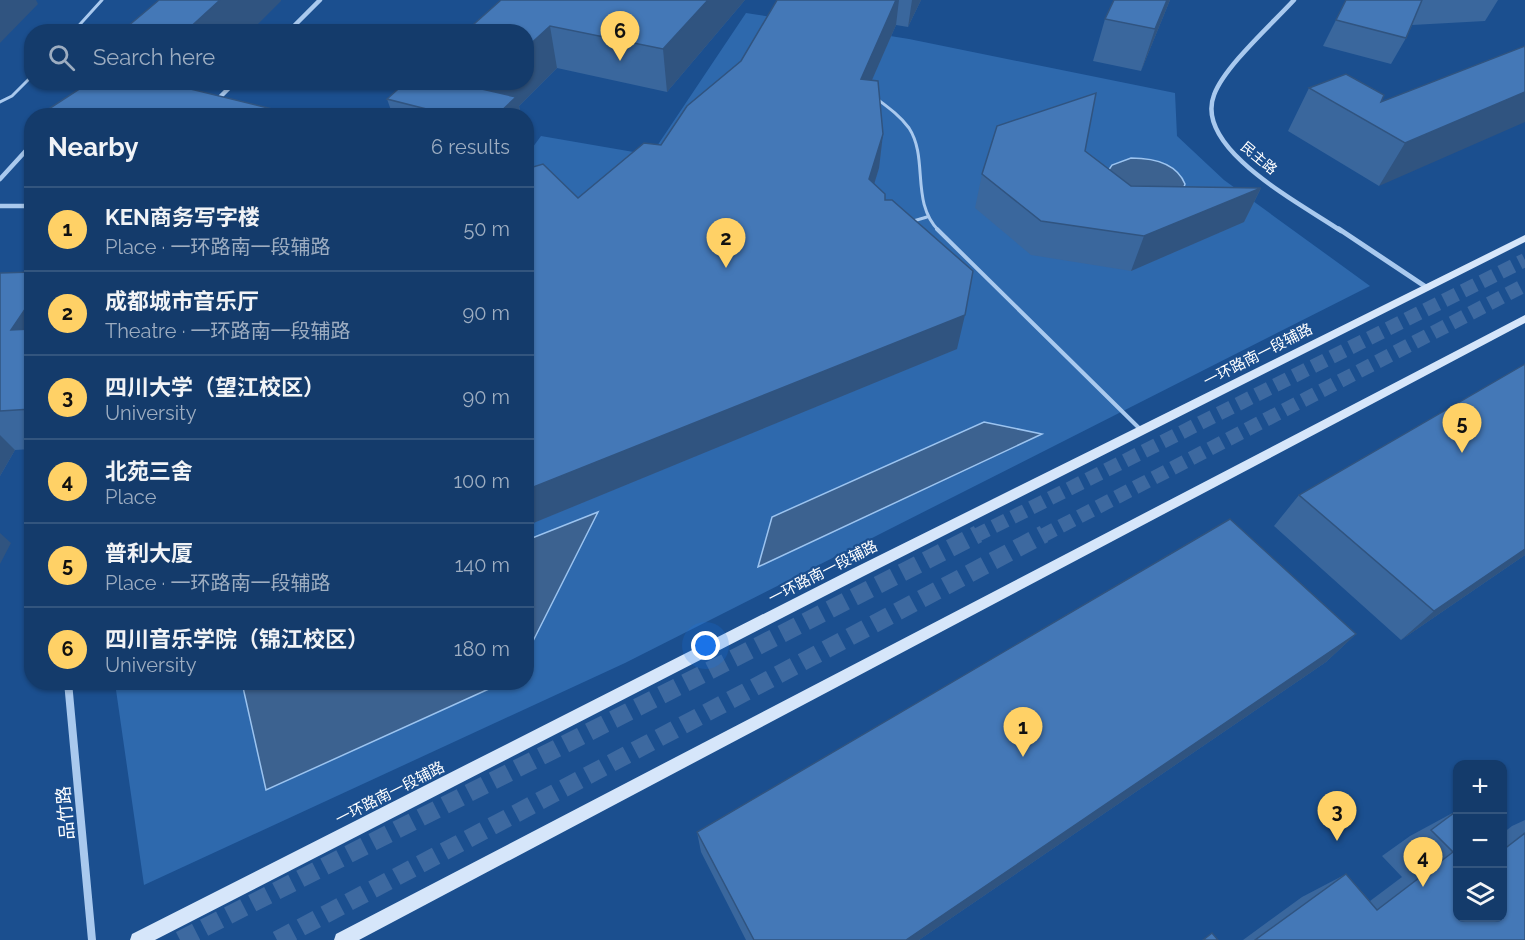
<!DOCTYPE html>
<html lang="en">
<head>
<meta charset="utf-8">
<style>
  body { margin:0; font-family:Raleway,"Noto Sans SC",sans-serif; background:#1d4271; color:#f1f3f6 }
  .controls { position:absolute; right:18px; bottom:18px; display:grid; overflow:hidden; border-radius:12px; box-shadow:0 2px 4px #0004 }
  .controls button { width:54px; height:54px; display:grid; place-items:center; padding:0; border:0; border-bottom:2px solid #33557e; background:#143b6b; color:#f1f3f6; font:30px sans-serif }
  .you { position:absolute; left:706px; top:646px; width:21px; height:21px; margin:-15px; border:4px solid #fff; border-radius:50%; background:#1a73e8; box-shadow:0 0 0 9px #1a73e833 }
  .badge { display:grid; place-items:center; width:39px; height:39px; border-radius:50%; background:#ffd166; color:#111; font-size:20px; font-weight:700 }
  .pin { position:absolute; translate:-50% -50px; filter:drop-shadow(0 2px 3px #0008) }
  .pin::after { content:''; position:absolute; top:32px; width:21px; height:18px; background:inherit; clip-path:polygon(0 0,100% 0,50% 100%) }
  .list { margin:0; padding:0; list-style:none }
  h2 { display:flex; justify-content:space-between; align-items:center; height:78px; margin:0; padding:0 24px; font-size:26px }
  h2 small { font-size:20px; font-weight:400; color:#9dadc1 }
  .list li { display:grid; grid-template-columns:39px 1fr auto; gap:18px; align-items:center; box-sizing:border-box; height:84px; padding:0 24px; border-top:2px solid #33557e }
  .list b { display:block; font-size:22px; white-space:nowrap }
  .list p { margin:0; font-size:20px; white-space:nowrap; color:#9dadc1 }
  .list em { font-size:20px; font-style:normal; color:#9dadc1 }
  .icon { flex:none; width:33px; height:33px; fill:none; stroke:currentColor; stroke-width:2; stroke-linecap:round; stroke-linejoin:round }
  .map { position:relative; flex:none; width:1525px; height:940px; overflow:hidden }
  .search { position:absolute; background:#143b6b; box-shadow:0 2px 4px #0004; left:24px; top:24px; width:510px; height:66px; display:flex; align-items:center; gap:15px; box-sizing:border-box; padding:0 21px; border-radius:24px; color:#9dadc1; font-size:22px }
  .panel { position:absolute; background:#143b6b; box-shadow:0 2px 4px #0004; left:24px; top:108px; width:510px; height:582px; border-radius:24px }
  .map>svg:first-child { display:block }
  .green { fill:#2e69ad }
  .water { fill:#3c6290; stroke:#9cc4f0; stroke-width:1.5 }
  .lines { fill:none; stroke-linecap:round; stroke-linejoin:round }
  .primary-tunnel-far1 { stroke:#3d69a0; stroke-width:14; stroke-dasharray:14 7; stroke-linecap:butt }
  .primary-tunnel { stroke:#3d69a0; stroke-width:18; stroke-dasharray:18 9; stroke-linecap:butt }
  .service-far1 { stroke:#a9c9ee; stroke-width:3 }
  .service { stroke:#a9c9ee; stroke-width:4 }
  .minor-far2 { stroke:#a9c9ee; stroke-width:4.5 }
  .minor-far1 { stroke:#a9c9ee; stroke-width:5 }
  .minor { stroke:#a9c9ee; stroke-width:8 }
  .secondary { fill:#d6e6fa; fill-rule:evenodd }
  .wall { fill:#3a679d }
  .shaded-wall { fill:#305480 }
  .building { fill:#4478b7; stroke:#305480; stroke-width:1.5 }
  .labels { text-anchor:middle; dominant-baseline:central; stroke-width:4.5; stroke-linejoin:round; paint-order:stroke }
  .far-street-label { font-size:14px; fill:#fff; stroke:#1b4f8f }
  .street-label { font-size:15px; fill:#fff; stroke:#1b4f8f }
  .near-street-label { font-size:18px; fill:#fff; stroke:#1b4f8f }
</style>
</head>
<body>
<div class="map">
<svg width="1525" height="940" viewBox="0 0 1525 940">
  <rect width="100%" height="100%" fill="#1b4f8f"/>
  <path class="green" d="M 746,13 L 909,39 L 1175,93 L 1177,136 L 1224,180 L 1370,286 L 625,663 L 144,885 L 115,683 L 526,682 L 527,155 L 541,136 L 651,155 Z"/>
  <path class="water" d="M 1131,158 C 1152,158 1176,162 1185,184 L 1183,190 L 1145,201 L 1108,171 L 1112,165 Z
    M 984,422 L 1042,434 L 758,567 L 772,517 Z
    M 598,512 L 527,653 L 527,540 Z
    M 242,683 L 242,682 L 502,683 L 266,790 Z"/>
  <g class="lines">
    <path class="primary-tunnel-far1" d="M 975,536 L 1525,260
      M 1042,536 L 1525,285"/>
    <path class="primary-tunnel" d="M 180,940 L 978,534
      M 277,940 L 1044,534"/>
    <path class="service-far1" d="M 73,32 L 102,0
      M 877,99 C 889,108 900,116 909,128 C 929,159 910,202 939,231
      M 0,102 L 12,96 L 32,76
      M 910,222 L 927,217"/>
    <path class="service" d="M 937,229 L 1141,430"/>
    <path class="minor-far2" d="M 1294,0 C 1272,24 1224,67 1214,95 C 1193,149 1305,206 1341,231
      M 288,32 L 320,0
      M 216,101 L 235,82
      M 266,111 L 287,116
      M 0,179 L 32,144
      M 0,206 L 32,206"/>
    <path class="minor-far1" d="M 1339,229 L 1426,287"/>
    <path class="minor" d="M 68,682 L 92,940"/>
    <path class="secondary" d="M 1525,235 L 1525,242 L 862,577 L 155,940 L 130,940 L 132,934 L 852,569 Z
      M 1525,315 L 1525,323 L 359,940 L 334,940 L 336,934 Z"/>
  </g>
  <path class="wall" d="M 745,0 L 667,92 L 557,68 L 519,106 L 521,116 L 393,116 L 387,99 L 465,32 Z
    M 777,0 L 921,0 L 908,27 L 896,25 L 872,80 L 883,134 L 879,168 L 874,184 L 885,200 L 957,349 L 526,526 L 526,169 L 578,198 L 661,145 L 741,61 Z
    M 1114,0 L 1170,0 L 1141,71 L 1093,61 L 1105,19 Z
    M 1346,0 L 1498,0 L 1485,21 L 1412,25 L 1406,38 L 1391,64 L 1323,46 Z
    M 1525,46 L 1379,186 L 1288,131 L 1309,88 L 1381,102 Z
    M 272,109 L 275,116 L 46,116 L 44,112 Z
    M 1085,151 L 1131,186 L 1261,188 L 1244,222 L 1131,271 L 1031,255 L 975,208 L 982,174 Z
    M 0,273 L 32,299 L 32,449 L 15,450 L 0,476 Z
    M 1299,495 L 1525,555 L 1401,640 L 1274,526 Z
    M 1356,634 L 1326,662 L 919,940 L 746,940 L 701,852 L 697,832 Z
    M 1458,810 L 1503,918 L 1503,833 L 1512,826 L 1525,820 L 1525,940 L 1243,940 L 1302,897 L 1346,874 L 1370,901 L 1402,877 L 1382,856 L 1410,836 Z"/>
  <path class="shaded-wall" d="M 0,0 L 36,0 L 38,4 L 0,43 Z
    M 220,0 L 281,0 L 281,1 L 250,32 L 185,32 Z
    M 708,0 L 745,0 L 667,92 L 663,49 Z
    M 896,0 L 899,0 L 896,25 L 858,112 L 861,79 Z
    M 912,0 L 921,0 L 908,27 Z
    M 1167,0 L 1170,0 L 1141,71 L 1155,29 Z
    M 550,26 L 557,68 L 519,106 L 521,116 L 489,116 L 482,89 L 489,82 L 526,82 L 526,48 Z
    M 1525,92 L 1525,122 L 1379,186 L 1405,143 Z
    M 272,109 L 275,116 L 264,116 Z
    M 883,134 L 879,168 L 865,214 L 869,179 Z
    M 1261,188 L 1244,222 L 1131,271 L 1144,236 Z
    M 32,299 L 32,353 L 11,330 Z
    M 965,315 L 957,349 L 526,526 L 526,490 Z
    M 0,435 L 15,450 L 0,476 Z
    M 0,533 L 11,543 L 0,564 Z
    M 1525,549 L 1525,555 L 1401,640 L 1434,611 Z
    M 1356,634 L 1326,662 L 919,940 L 906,940 Z"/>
  <path class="building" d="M 159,0 L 220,0 L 185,32 L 121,32 Z
    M 501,0 L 708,0 L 663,49 L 550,26 L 526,48 L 526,32 L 465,32 Z
    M 777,0 L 896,0 L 861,79 L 878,81 L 883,134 L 869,179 L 885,194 L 885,200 L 892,200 L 973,271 L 965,315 L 526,490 L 526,169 L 543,164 L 578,198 L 644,143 L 661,145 L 687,106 L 741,61 Z
    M 1114,0 L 1167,0 L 1155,29 L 1105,19 Z
    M 1346,0 L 1422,0 L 1406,38 L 1336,20 Z
    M 1525,46 L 1525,92 L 1405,143 L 1309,88 L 1346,74 L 1384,95 L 1381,102 Z
    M 90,82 L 162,82 L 272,109 L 264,116 L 58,116 L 44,112 Z
    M 406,82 L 489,82 L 482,89 L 516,97 L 496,116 L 454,116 L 387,99 Z
    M 1096,93 L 1085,151 L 1131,186 L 1261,188 L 1144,236 L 1041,221 L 982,174 L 997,126 Z
    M 32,272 L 32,299 L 11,330 L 32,329 L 32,409 L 0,411 L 0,273 Z
    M 1525,364 L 1525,549 L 1434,611 L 1299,495 Z
    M 1230,519 L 1356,634 L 906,940 L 754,940 L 697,832 Z
    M 1458,810 L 1458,918 L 1503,918 L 1503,850 L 1525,833 L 1525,940 L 1255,940 L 1346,874 L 1377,910 L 1453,852 L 1431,830 Z
    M 1212,933 L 1218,940 L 1203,940 Z"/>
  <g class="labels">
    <g class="far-street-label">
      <text transform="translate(1259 158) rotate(40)">民主路</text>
    </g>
    <g class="street-label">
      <text transform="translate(1258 355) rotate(-27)">一环路南一段辅路</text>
      <text transform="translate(823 572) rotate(-27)">一环路南一段辅路</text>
      <text transform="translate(390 793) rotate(-27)">一环路南一段辅路</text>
    </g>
    <g class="near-street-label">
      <text transform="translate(65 813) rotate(-95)">品竹路</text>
    </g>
  </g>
</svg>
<div class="controls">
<button>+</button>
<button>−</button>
<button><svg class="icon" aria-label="layers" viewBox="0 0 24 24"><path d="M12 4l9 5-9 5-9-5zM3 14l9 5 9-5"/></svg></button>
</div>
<div class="you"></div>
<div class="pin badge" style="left:1023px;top:757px">1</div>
<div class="pin badge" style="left:726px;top:268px">2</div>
<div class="pin badge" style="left:1337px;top:841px">3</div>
<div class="pin badge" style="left:1423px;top:887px">4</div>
<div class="pin badge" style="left:1462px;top:453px">5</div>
<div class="pin badge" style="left:620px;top:61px">6</div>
<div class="search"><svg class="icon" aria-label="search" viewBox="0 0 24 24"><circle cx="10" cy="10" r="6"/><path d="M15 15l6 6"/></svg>Search here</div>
<section class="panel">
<h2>Nearby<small>6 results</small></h2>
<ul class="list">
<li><span class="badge">1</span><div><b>KEN商务写字楼</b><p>Place · 一环路南一段辅路</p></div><em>50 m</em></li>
<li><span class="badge">2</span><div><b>成都城市音乐厅</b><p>Theatre · 一环路南一段辅路</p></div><em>90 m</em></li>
<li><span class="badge">3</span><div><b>四川大学（望江校区）</b><p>University</p></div><em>90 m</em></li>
<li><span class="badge">4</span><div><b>北苑三舍</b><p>Place</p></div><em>100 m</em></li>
<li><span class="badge">5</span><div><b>普利大厦</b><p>Place · 一环路南一段辅路</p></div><em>140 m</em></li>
<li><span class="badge">6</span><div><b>四川音乐学院（锦江校区）</b><p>University</p></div><em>180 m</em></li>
</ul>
</section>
</div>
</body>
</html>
